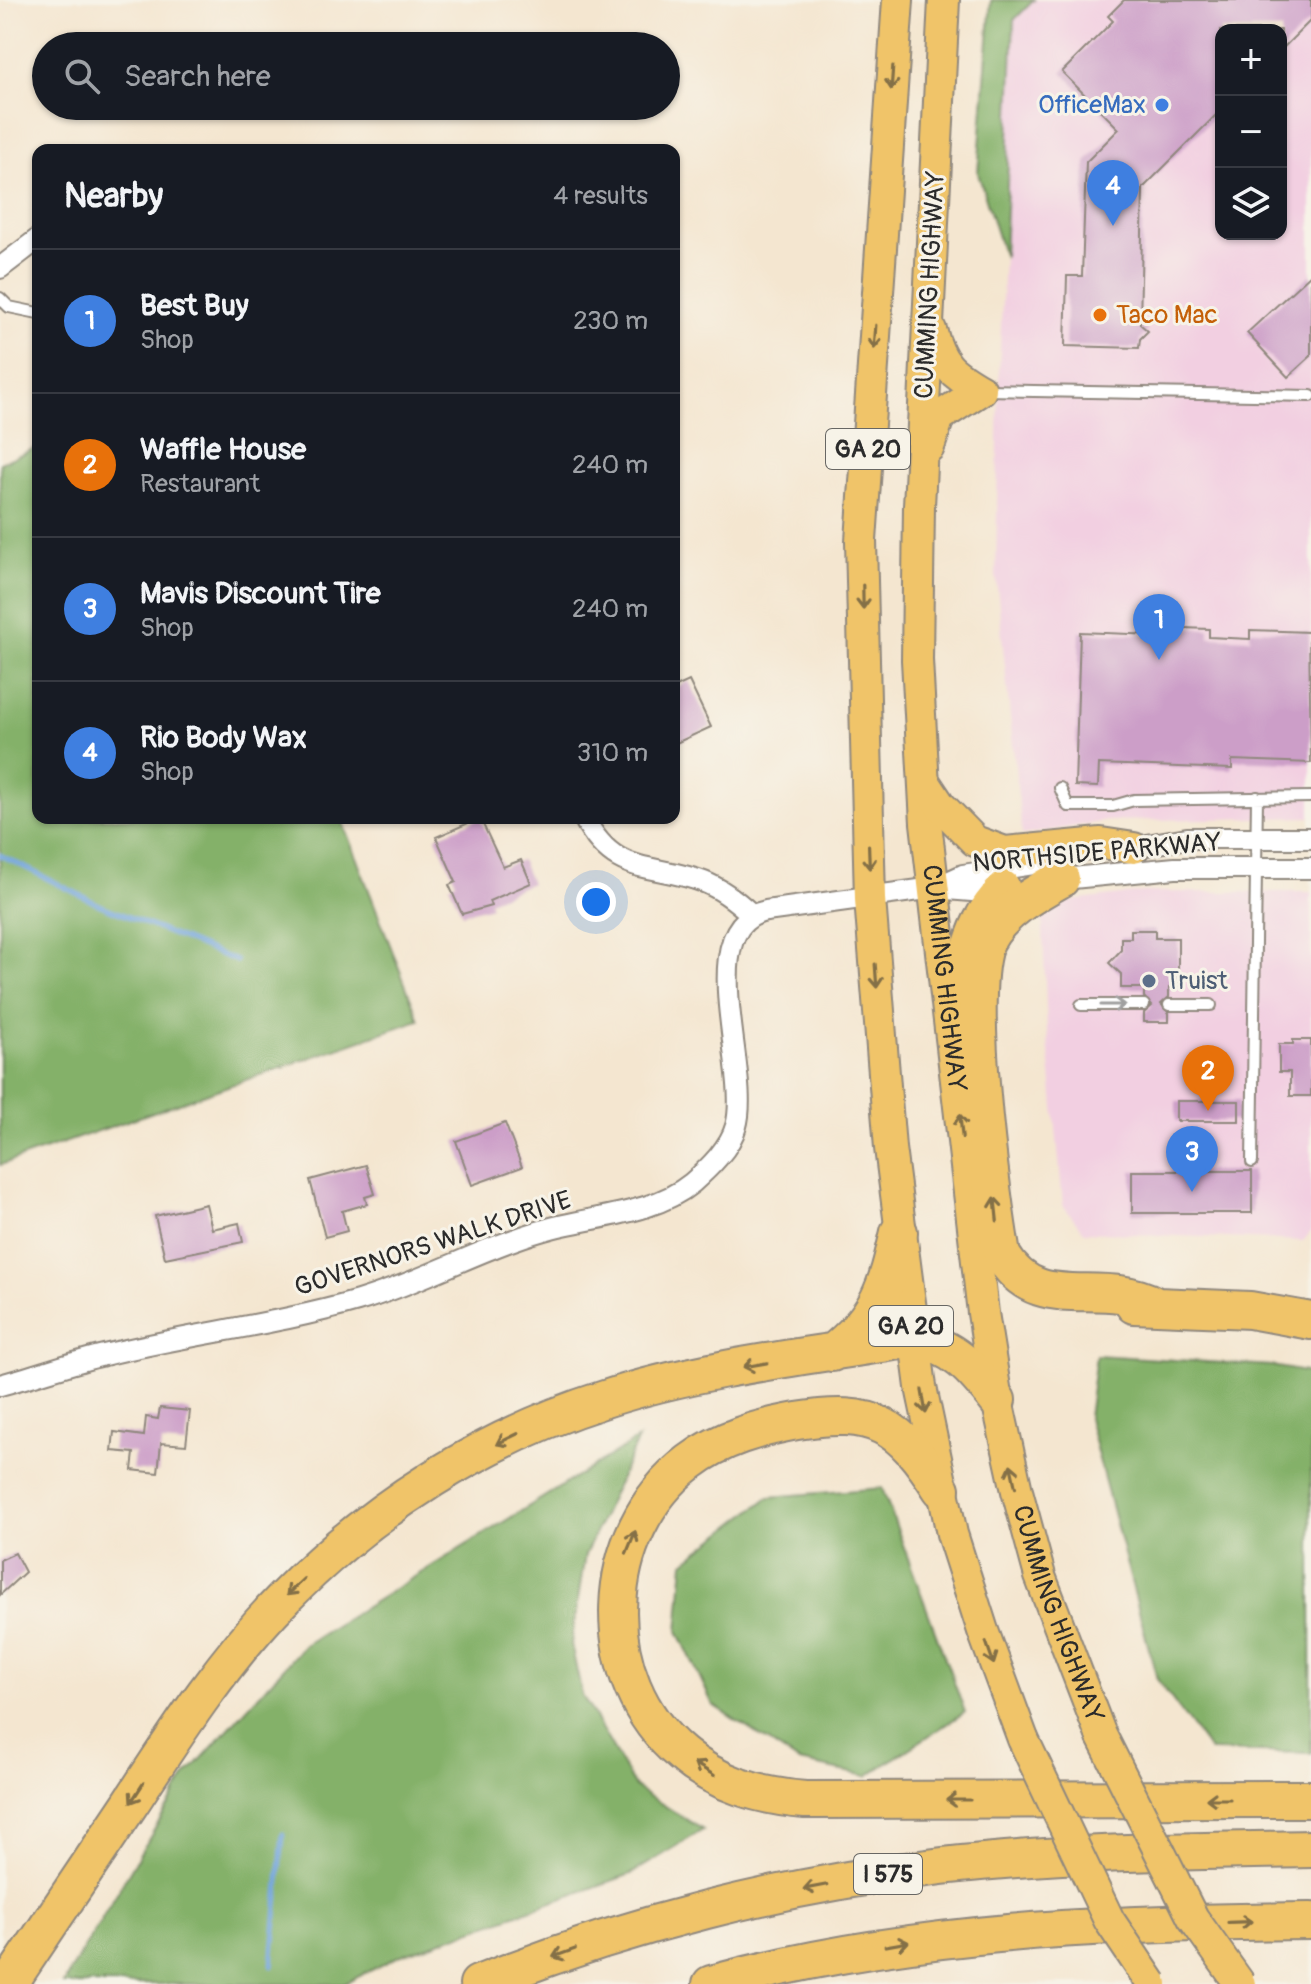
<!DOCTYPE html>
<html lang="en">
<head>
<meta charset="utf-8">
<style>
  body { margin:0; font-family:Pangolin,sans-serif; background:#20242c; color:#f1f3f6 }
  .controls { position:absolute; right:24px; top:24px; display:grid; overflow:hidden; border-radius:16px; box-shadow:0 2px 6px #0004 }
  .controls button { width:72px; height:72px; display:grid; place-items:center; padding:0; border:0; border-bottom:2px solid #363941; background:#171b24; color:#f1f3f6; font:40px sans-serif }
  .you { position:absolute; left:596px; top:902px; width:28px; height:28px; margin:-20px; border:6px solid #fff; border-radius:50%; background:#1a73e8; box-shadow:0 0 0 12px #1a73e833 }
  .badge { display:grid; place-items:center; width:52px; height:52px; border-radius:50%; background:#8c9099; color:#fff; font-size:26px; font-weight:700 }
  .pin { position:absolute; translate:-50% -66px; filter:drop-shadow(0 2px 4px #0008) }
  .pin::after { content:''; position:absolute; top:42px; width:28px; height:24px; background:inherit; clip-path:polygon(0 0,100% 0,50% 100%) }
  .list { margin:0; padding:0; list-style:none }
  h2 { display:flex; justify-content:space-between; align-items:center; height:104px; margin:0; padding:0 32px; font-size:34px }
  h2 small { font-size:26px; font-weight:400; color:#9ea1a6 }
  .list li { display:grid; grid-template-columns:52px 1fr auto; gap:24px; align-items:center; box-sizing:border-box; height:144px; padding:0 32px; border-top:2px solid #363941 }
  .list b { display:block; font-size:30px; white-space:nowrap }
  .list p { margin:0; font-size:26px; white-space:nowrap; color:#9ea1a6 }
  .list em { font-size:26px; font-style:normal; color:#9ea1a6 }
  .icon { flex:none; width:44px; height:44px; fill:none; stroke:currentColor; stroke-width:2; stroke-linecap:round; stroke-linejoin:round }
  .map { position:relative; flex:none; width:1311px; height:1984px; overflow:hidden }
  .search { position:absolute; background:#171b24; box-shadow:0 2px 6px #0004; left:32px; top:32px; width:648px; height:88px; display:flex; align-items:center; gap:20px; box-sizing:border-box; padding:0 28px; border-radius:44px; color:#9ea1a6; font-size:30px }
  .panel { position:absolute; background:#171b24; box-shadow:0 2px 6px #0004; left:32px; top:144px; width:648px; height:680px; border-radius:16px }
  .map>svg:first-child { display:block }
  .built { fill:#f2cfe1; fill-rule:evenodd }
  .forest { fill:#84b169; stroke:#586e4a; stroke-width:2 }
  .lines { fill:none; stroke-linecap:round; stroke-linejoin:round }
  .stream { stroke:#6ea3db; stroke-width:5 }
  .building { fill:#cc9ec8 }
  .service-casing { stroke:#90887e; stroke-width:14 }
  .minor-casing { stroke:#90887e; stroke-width:24 }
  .primary-casing { stroke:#90887e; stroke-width:34 }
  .motorway-casing { stroke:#90887e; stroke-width:40 }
  .service { stroke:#fff; stroke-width:10 }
  .minor { stroke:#fff; stroke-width:20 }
  .primary { stroke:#f0c469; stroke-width:30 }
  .motorway { stroke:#f0c469; stroke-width:36 }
  .primary-bridge-casing { stroke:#90887e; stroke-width:34; stroke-linecap:butt }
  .primary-bridge { stroke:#f0c469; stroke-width:30 }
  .oneway { stroke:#847047 }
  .oneway2 { stroke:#a0a0a0 }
  .shop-dot { fill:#3f7fe0; stroke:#f7f3e8; stroke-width:3 }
  .food-dot { fill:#e8710a; stroke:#f7f3e8; stroke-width:3 }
  .service-dot { fill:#5c6f8a; stroke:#f7f3e8; stroke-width:3 }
  .labels { text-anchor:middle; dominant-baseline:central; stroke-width:6; stroke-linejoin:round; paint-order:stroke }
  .shield { fill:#f7f3e8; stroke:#686764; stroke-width:2 }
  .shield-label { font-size:24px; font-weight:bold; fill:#2b2b2b }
  .shop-label { font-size:26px; fill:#366cbe; stroke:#f7f3e8; text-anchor:end }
  .street-label { font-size:26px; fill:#2b2b2b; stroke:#f7f3e8 }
  .food-label { font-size:26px; fill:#c56008; stroke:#f7f3e8; text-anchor:start }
  .service-label { font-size:26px; fill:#4e5e75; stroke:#f7f3e8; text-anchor:start }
</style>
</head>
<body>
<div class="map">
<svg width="1311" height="1984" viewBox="0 0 1311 1984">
  <rect width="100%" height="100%" fill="#f7f3e8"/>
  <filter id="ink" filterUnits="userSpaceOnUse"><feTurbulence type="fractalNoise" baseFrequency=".0125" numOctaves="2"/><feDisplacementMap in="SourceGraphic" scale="16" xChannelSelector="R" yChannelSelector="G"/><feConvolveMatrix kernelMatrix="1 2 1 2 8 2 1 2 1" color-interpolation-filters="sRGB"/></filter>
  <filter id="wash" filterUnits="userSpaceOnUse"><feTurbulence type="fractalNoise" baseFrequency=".006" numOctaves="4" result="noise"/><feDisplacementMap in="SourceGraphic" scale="32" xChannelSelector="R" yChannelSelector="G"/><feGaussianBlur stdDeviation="1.8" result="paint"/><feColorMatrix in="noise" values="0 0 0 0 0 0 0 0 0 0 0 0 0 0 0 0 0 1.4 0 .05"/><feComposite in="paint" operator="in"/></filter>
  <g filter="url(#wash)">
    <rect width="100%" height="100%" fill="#f4e6d0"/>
    <path class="built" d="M 1034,0 L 1311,0 L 1311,817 L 1107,821 L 1022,835 L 996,577 L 999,372 L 1014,20 ZM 1221,30 L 1281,30 L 1281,234 L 1221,234 Z
      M 1143,892 L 1311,892 L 1311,1232 L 1303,1241 L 1084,1232 L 1063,1205 L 1047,1030 L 1042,905 Z"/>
    <path class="forest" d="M 991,0 L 1034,0 L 1014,20 L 1004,257 L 978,173 Z
      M 38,447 L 38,818 L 341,818 L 419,1020 L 0,1165 L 0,463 Z
      M 1096,1355 L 1272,1366 L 1311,1373 L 1311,1753 L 1210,1751 L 1157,1679 L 1088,1418 Z
      M 638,1439 L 585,1555 L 571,1644 L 582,1695 L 635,1787 L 703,1830 L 631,1874 L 399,1956 L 344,1984 L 63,1984 L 186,1776 L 304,1645 Z
      M 882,1488 L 965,1712 L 867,1776 L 799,1762 L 713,1705 L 678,1631 L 684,1562 L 769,1497 Z"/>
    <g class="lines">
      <path class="stream" d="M 0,855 L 100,905 L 236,961
        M 272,1966 L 283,1834"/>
    </g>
    <g id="blocks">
      <path class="building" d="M 1124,0 L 1311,0 L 1311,20 L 1281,50 L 1281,30 L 1221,30 L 1221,110 L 1143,188 L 1140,324 L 1148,331 L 1140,339 L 1139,348 L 1065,346 L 1067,276 L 1082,276 L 1086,162 L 1119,129 L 1062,72 L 1113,21 L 1108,16 Z
        M 1311,274 L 1311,356 L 1288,377 L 1247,333 Z
        M 1155,627 L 1209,629 L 1209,637 L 1250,639 L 1250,630 L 1309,632 L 1311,763 L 1232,760 L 1232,769 L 1099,764 L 1098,787 L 1075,786 L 1080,632 L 1155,635 Z
        M 689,681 L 711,727 L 674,744 L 674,688 Z
        M 480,818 L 503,867 L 521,860 L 531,883 L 489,901 L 491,906 L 462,914 L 449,885 L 456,882 L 436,837 Z
        M 1131,930 L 1155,930 L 1155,938 L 1178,938 L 1178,988 L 1169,988 L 1169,997 L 1161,1004 L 1169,1013 L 1169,1022 L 1144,1022 L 1144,1013 L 1152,1006 L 1144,997 L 1144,988 L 1121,988 L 1121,974 L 1109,963 L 1121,950 L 1121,938 L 1131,938 Z
        M 1293,1040 L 1311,1040 L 1311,1096 L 1290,1096 L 1290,1072 L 1279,1072 L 1279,1044 L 1293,1044 Z
        M 1176,1101 L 1239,1101 L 1239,1121 L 1176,1121 Z
        M 505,1123 L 522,1167 L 472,1185 L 456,1141 Z
        M 366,1165 L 375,1194 L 365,1197 L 367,1204 L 342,1211 L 347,1231 L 325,1237 L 310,1180 Z
        M 1132,1171 L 1252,1171 L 1252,1213 L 1132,1213 Z
        M 206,1204 L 212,1229 L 239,1223 L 243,1242 L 165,1258 L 155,1216 Z
        M 160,1408 L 190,1411 L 186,1445 L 161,1443 L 158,1473 L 132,1470 L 134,1453 L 112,1451 L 114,1432 L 144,1436 L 146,1417 L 158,1419 Z
        M 15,1553 L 25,1572 L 0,1595 L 0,1560 Z"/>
    </g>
  </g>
  <g filter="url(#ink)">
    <use href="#blocks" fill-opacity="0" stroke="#90887e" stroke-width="2"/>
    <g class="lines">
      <defs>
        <path id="service" d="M 0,298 L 9,307 L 38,313
          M 985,390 L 1311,396
          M 1060,788 L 1068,806 L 1113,806 L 1134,800 L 1311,797
          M 1081,1005 L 1144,1005
          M 1169,1005 L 1211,1005
          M 1252,1162 L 1257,797"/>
        <path id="minor" d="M 0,268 L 38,239
          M 584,818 C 615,878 651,862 704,882 C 722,889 737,901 751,914
          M 1124,849 L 1187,838 L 1311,838
          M 1052,880 L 1175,868 L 1311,868
          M 937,887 L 963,875 L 1053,861
          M 0,1385 C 35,1376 69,1363 104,1355 C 189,1334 275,1325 358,1301 C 422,1282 481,1248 544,1230 C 592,1216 653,1215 692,1183 C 709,1168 730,1148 736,1126 C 752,1073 691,926 766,911 L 934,888 L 972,891 L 1008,885"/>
        <g id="primary">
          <path d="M 898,0 L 861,541 L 870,899 L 890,1148 L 921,1387 L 952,1534 L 983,1631 L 1023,1739"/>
          <path id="s1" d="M 944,0 L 919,506 L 917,660 L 926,823 L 983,1313 L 997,1400 L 1017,1491 L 1040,1576 L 1101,1735"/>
          <path d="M 929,447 L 939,417 L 981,390 C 950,372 941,365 931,330"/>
          <path d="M 924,781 L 940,805 L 975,841 L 1005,852 L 1101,843 L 1134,848"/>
          <path d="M 953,992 C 971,948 967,924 1004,886"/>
        </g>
        <path id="motorway" d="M 1061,879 C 1033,895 1003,911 987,940 C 963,986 992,1197 1002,1255 C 1038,1317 1099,1275 1155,1305
          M 1134,1305 L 1250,1310 L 1311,1321
          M 832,1353 C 879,1315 886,1289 899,1232
          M 941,1489 C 900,1425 875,1408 797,1421 C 759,1428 721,1438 690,1462 C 598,1532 593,1680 682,1754 C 717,1784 759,1796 805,1800 L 1311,1799
          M 9,1984 C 49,1924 90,1864 130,1804 C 177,1732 224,1659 285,1597 C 373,1507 485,1437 605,1399 C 704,1367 810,1356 913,1339 C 953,1345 974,1370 997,1400
          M 478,1984 C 625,1925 785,1885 942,1866 C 1064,1852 1188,1851 1311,1849
          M 711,1984 C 908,1930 1108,1923 1311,1921"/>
      </defs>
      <use href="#service" class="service-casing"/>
      <use href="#minor" class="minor-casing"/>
      <use href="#primary" class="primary-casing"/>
      <use href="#motorway" class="motorway-casing"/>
      <use href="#service" class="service"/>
      <use href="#minor" class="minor"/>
      <use href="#primary" class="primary"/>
      <use href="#motorway" class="motorway"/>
      <defs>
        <path id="primary-bridge" d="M 1101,1735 L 1193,1918 L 1240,1984
          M 1023,1739 L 1109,1920 L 1152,1984"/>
      </defs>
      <use href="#primary-bridge" class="primary-bridge-casing"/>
      <use href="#primary-bridge" class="primary-bridge"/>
    </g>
    <defs><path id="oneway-shaft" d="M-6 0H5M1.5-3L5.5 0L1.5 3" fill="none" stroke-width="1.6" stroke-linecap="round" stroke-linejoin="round" transform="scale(2)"/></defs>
    <g class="oneway">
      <use href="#oneway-shaft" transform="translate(892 78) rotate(94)"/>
      <use href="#oneway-shaft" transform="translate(875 337) rotate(94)"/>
      <use href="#oneway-shaft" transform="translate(863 597) rotate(89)"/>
      <use href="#oneway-shaft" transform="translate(869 857) rotate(88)"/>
      <use href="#oneway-shaft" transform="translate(876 976) rotate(86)"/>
      <use href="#oneway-shaft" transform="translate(961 1126) rotate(-96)"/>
      <use href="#oneway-shaft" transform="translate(996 1209) rotate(-96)"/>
      <use href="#oneway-shaft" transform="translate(755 1365) rotate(170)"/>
      <use href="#oneway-shaft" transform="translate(924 1402) rotate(80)"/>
      <use href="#oneway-shaft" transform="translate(507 1439) rotate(154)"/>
      <use href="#oneway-shaft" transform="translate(1013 1476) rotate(-102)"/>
      <use href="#oneway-shaft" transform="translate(631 1542) rotate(-68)"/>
      <use href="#oneway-shaft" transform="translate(295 1587) rotate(136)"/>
      <use href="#oneway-shaft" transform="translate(990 1653) rotate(71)"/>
      <use href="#oneway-shaft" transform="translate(704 1769) rotate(-148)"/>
      <use href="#oneway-shaft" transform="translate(137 1793) rotate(123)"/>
      <use href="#oneway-shaft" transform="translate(1218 1799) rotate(180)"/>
      <use href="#oneway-shaft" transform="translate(958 1800) rotate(180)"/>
      <use href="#oneway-shaft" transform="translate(815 1887) rotate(169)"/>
      <use href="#oneway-shaft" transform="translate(1240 1922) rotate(-2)"/>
      <use href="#oneway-shaft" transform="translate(897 1944) rotate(-10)"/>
      <use href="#oneway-shaft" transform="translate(564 1953) rotate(160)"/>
    </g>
    <use class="oneway2" href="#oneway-shaft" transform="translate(1113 1005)"/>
  </g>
  <circle class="shop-dot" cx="1162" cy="105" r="8"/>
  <circle class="food-dot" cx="1100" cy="315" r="8"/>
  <circle class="service-dot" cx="1149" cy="981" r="8"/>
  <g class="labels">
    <g class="shield">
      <rect x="826" y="429" width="84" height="40" rx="6"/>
      <rect x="869" y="1306" width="84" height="40" rx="6"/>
      <rect x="854" y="1854" width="68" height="40" rx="6"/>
    </g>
    <g class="shield-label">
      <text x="868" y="449">GA 20</text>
      <text x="911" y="1326">GA 20</text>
      <text x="888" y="1874">I 575</text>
    </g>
    <g class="shop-label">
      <text x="1146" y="105">OfficeMax</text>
    </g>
    <g class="street-label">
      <text transform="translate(930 285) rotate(-87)">CUMMING HIGHWAY</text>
      <text transform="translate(1097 853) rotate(-5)">NORTHSIDE PARKWAY</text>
      <text stroke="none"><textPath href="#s1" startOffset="980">CUMMING HIGHWAY</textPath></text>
      <text transform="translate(433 1244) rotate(-18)">GOVERNORS WALK DRIVE</text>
      <text stroke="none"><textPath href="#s1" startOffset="1628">CUMMING HIGHWAY</textPath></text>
    </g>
    <g class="food-label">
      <text x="1116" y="315">Taco Mac</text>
    </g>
    <g class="service-label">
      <text x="1165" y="981">Truist</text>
    </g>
  </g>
</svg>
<div class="controls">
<button>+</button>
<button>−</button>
<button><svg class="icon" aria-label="layers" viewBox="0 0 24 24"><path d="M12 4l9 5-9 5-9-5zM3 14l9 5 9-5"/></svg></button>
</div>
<div class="you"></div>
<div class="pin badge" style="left:1159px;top:660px;background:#3f7fe0">1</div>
<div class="pin badge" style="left:1208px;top:1111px;background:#e8710a">2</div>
<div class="pin badge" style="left:1192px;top:1192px;background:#3f7fe0">3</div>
<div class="pin badge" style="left:1113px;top:226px;background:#3f7fe0">4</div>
<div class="search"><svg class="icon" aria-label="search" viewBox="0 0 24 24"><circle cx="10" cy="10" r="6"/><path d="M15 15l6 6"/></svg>Search here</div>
<section class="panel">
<h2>Nearby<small>4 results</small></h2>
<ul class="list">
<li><span class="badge" style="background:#3f7fe0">1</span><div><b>Best Buy</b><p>Shop</p></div><em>230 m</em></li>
<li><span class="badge" style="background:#e8710a">2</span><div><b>Waffle House</b><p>Restaurant</p></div><em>240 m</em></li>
<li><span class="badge" style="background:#3f7fe0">3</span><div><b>Mavis Discount Tire</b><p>Shop</p></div><em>240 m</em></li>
<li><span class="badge" style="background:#3f7fe0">4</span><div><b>Rio Body Wax</b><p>Shop</p></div><em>310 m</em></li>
</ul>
</section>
</div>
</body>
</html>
